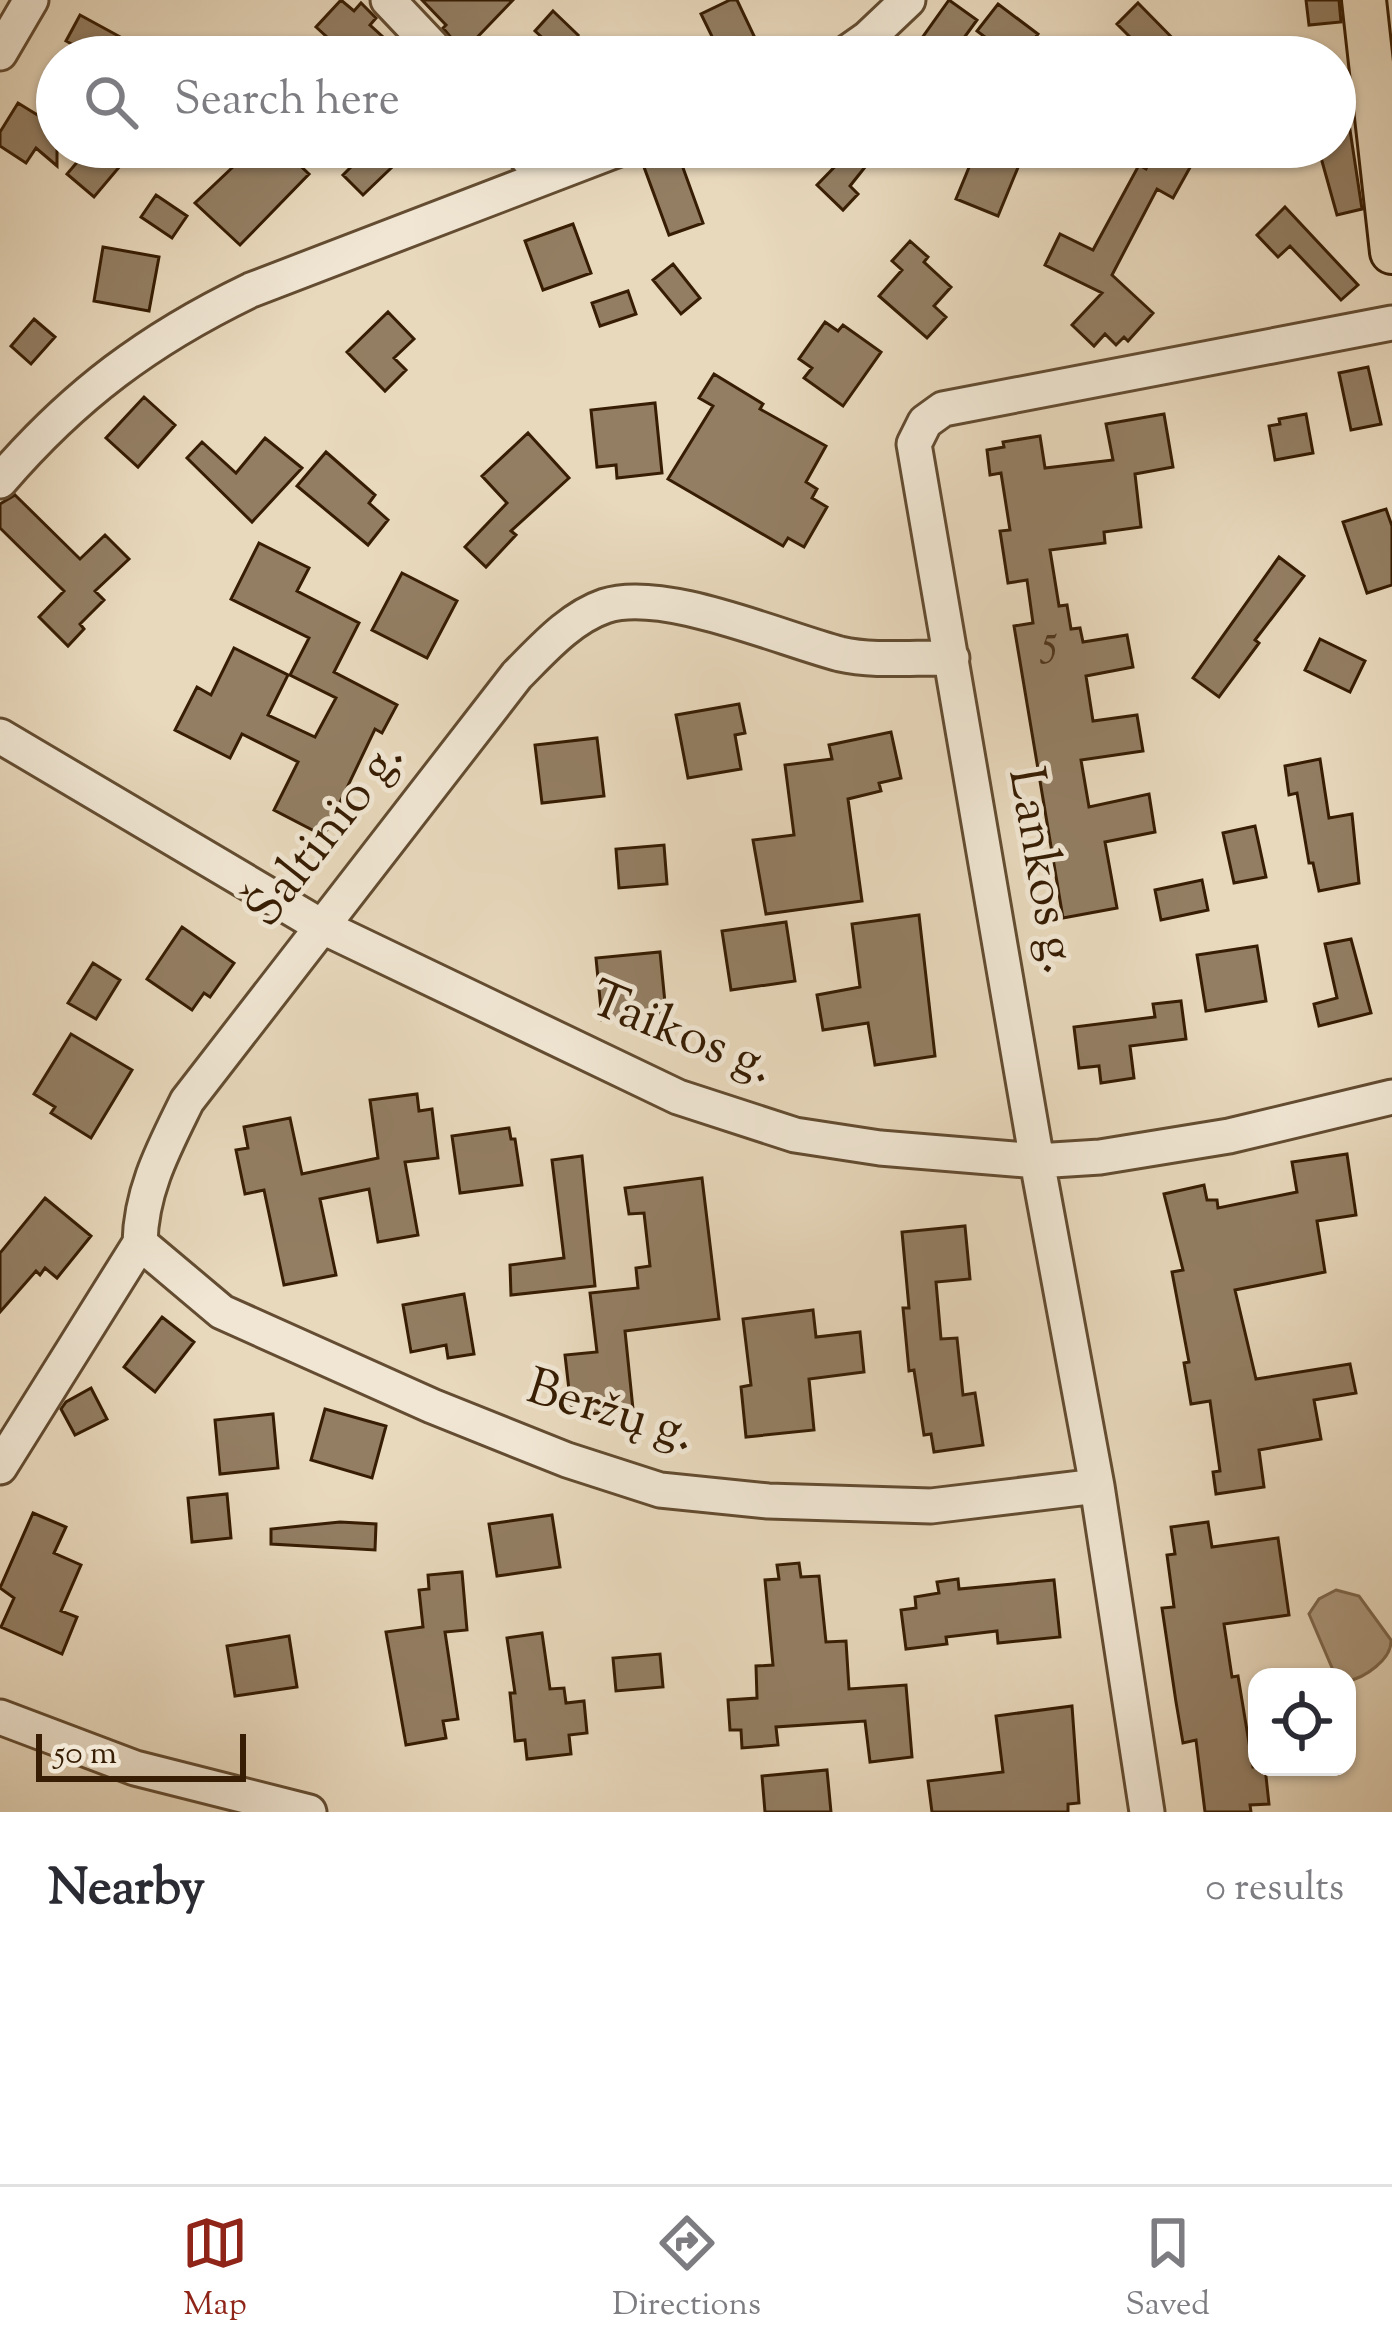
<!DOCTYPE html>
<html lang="en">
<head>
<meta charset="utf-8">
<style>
  body { margin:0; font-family:"Sorts Mill Goudy",serif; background:#f7f7f7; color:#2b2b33 }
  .controls { position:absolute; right:36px; bottom:36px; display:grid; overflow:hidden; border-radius:24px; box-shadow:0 3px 9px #0004 }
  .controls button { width:108px; height:108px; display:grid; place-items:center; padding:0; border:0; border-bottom:3px solid #e1e1e2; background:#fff; color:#2b2b33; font:60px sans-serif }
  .scale { position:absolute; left:36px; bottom:30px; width:210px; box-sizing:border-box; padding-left:12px; border:6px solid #371d03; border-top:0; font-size:33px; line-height:42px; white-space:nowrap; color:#371d03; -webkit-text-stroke:9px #f0e6d3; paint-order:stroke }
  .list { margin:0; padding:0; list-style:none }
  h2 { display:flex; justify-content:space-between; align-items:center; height:156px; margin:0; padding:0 48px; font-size:51px }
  h2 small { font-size:39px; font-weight:400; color:#7c7c81 }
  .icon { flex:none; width:66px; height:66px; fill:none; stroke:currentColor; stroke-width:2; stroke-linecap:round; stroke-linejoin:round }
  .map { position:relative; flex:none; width:1392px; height:1812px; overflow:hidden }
  .search { position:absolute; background:#fff; box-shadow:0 3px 9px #0004; left:36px; right:36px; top:36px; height:132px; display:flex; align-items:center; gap:30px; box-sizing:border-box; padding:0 42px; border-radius:66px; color:#7c7c81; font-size:45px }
  .sheet { height:372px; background:#fff }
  nav { display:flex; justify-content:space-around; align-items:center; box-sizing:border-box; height:168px; border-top:3px solid #e1e1e2; background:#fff; font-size:33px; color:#7c7c81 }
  nav a { display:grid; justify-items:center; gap:6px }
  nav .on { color:#8f2418 }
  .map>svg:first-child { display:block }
  .water { fill:#ac987d; stroke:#7d674c; stroke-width:3 }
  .building { fill:#937e63; stroke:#371d03; stroke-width:3 }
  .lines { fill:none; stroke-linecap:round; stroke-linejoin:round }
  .minor-casing { stroke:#634c31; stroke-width:39 }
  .major-casing { stroke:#371d03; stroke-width:48 }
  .minor { stroke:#f0e6d3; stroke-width:33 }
  .major { stroke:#e8d8bc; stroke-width:42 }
  .labels { text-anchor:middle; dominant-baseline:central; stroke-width:10; stroke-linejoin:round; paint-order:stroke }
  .number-label { font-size:45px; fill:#4e351b }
  .street-label { font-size:51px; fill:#371d03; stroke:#f0e6d3 }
</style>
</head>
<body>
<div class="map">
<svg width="1392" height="1812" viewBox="0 0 1392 1812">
  <rect width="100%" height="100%" fill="#e8d8bc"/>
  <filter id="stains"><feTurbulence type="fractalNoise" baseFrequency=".00167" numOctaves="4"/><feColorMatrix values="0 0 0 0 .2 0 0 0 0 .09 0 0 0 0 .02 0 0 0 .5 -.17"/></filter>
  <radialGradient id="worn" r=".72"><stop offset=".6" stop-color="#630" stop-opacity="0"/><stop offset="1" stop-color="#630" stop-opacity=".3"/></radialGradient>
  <path class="water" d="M 1336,1590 L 1359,1596 L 1391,1640 C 1392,1659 1365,1678 1347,1681 L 1347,1677 L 1336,1677 L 1309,1614 L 1319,1599 Z"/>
  <path class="building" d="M 341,0 L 354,11 L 361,3 L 376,18 L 370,25 L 382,36 L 362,57 L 349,57 L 316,27 Z
    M 422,0 L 513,0 L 463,52 L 443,28 L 446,25 Z
    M 730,0 L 737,0 L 764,57 L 722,57 L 701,14 Z
    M 949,0 L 977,20 L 950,57 L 939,57 L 922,38 Z
    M 1306,0 L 1339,0 L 1341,22 L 1309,25 Z
    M 1138,3 L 1191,57 L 1150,57 L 1117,24 Z
    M 998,4 L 1038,34 L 1020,57 L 1011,57 L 977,31 Z
    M 553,11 L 578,35 L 560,54 L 535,31 Z
    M 80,15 L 157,57 L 79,57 L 83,50 L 66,41 Z
    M 1345,97 L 1362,209 L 1337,215 L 1318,147 L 1335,147 L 1335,98 Z
    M 18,103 L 57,127 L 57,166 L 36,148 L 26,163 L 0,146 L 0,132 Z
    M 90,147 L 111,147 L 126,159 L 94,197 L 67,174 Z
    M 254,147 L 280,147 L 309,174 L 240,245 L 195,203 Z
    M 371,147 L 413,147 L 363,195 L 343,175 Z
    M 854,147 L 881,147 L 850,186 L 858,194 L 843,210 L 817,185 Z
    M 1158,147 L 1166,147 L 1193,162 L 1173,198 L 1157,189 L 1112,275 L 1153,313 L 1128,341 L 1124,337 L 1116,345 L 1105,334 L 1094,346 L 1072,325 L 1102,293 L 1045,265 L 1060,234 L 1093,250 L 1139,165 L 1146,169 Z
    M 977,148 L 1019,165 L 998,216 L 956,199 Z
    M 678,154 L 703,223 L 669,235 L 644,167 Z
    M 156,195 L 187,216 L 172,238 L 141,217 Z
    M 1285,207 L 1358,285 L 1341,300 L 1290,246 L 1278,257 L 1257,235 Z
    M 573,224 L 591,273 L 543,290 L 525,241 Z
    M 910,241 L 928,257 L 924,262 L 951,287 L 934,306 L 946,317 L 927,338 L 879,296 L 902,270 L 892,261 Z
    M 103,247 L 159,257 L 149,311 L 94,301 Z
    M 673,264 L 700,298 L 681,314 L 653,280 Z
    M 628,291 L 636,314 L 600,326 L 592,303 Z
    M 388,312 L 414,339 L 394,358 L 406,370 L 385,391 L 347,352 Z
    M 34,319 L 55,337 L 31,364 L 11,346 Z
    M 825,322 L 838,331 L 843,325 L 881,352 L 843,406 L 804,378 L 812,368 L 799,359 Z
    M 1368,367 L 1381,424 L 1351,430 L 1339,373 Z
    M 714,374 L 763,404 L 760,409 L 826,446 L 806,482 L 817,489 L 812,498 L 827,507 L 804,547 L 788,538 L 783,546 L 668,479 L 713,406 L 699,398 Z
    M 144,397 L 175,425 L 138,467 L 106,438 Z
    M 655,403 L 662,473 L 617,478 L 616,465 L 597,467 L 591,410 Z
    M 1164,414 L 1173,467 L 1135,474 L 1141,527 L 1104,532 L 1105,543 L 1050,550 L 1059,606 L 1067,605 L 1071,629 L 1080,628 L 1083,642 L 1127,635 L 1133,667 L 1086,676 L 1093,721 L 1137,715 L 1143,751 L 1081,760 L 1089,807 L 1149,794 L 1155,832 L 1105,842 L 1117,908 L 1063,918 L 1014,626 L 1033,623 L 1027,580 L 1008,583 L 1000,531 L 1010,530 L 1001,473 L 990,475 L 987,450 L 1004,447 L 1003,442 L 1040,436 L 1045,468 L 1113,460 L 1106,424 Z
    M 1306,414 L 1313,453 L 1275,460 L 1269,426 L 1280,424 L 1279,419 Z
    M 528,433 L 569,478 L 511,531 L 516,535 L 486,567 L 465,547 L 507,503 L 482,476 Z
    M 265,438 L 302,468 L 252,522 L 187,458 L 202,442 L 236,473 Z
    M 326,452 L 375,495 L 369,503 L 388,520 L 368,545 L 297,486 Z
    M 15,495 L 80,559 L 105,535 L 129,559 L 95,591 L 104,600 L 80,624 L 84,629 L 68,646 L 39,617 L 64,591 L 0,528 L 0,504 Z
    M 1386,509 L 1392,526 L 1392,585 L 1367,593 L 1343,522 Z
    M 259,543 L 309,568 L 297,591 L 359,623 L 334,672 L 397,705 L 382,733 L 375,729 L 324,836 L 274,810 L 298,762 L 242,734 L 230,758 L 175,730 L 197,687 L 211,695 L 234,648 L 288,675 L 268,715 L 315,737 L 336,698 L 290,675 L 309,638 L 231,599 Z
    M 1279,557 L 1304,576 L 1255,640 L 1259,643 L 1219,697 L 1193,678 Z
    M 402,573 L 457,601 L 427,658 L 372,630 Z
    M 1320,639 L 1365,661 L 1350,692 L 1305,670 Z
    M 739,704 L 745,733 L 735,735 L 741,769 L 688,778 L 676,715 Z
    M 891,732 L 901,778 L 879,783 L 881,791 L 848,799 L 862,901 L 766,914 L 753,840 L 794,835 L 785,765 L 832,759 L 829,745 Z
    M 597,738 L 604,796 L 542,803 L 535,745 Z
    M 1320,759 L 1329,818 L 1352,814 L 1359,883 L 1319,891 L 1313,863 L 1309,863 L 1297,793 L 1289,795 L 1285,766 Z
    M 1255,826 L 1266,877 L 1234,883 L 1223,833 Z
    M 664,845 L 667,884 L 619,888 L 616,849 Z
    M 1202,880 L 1208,910 L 1161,920 L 1155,890 Z
    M 919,915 L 935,1056 L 875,1065 L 868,1023 L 823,1030 L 817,995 L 860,987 L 852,924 Z
    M 786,922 L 795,981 L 731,990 L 722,931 Z
    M 182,927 L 234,963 L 210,997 L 204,993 L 192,1010 L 147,979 Z
    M 1351,939 L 1371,1013 L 1319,1026 L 1314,1004 L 1337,998 L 1325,944 Z
    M 1257,946 L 1266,1001 L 1206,1011 L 1197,955 Z
    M 660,952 L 666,1013 L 602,1020 L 596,958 Z
    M 93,963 L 120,980 L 96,1019 L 68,1003 Z
    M 1181,1001 L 1186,1039 L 1130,1046 L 1134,1078 L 1101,1083 L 1099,1066 L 1079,1068 L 1074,1027 L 1155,1017 L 1153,1004 Z
    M 71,1034 L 132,1070 L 91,1138 L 51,1113 L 55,1107 L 34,1094 Z
    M 417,1094 L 419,1111 L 432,1109 L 438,1158 L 405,1162 L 418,1235 L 378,1242 L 369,1189 L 320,1199 L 336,1275 L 284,1285 L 264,1190 L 245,1194 L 236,1150 L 248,1148 L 244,1127 L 290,1118 L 302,1174 L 378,1158 L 370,1100 Z
    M 509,1128 L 511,1139 L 515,1139 L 522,1185 L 460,1193 L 452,1136 Z
    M 1347,1154 L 1356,1215 L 1317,1221 L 1325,1272 L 1235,1290 L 1256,1379 L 1350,1364 L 1356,1393 L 1314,1400 L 1321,1439 L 1259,1450 L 1264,1487 L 1216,1494 L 1213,1472 L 1220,1471 L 1210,1401 L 1191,1404 L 1184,1363 L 1189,1362 L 1172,1272 L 1183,1270 L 1164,1194 L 1204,1185 L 1207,1200 L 1217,1200 L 1218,1208 L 1297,1192 L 1292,1162 Z
    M 582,1156 L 595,1286 L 511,1295 L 510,1265 L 564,1258 L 552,1160 Z
    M 702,1178 L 719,1319 L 625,1331 L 633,1409 L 572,1416 L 565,1355 L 597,1352 L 590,1293 L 638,1288 L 636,1268 L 650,1266 L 644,1213 L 629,1214 L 625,1188 Z
    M 45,1198 L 91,1236 L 57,1278 L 45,1268 L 40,1275 L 36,1271 L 0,1312 L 0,1253 Z
    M 965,1226 L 970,1279 L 936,1282 L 941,1339 L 957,1338 L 963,1395 L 975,1393 L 983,1445 L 934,1452 L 931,1434 L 924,1435 L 914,1370 L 909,1371 L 903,1308 L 909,1308 L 902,1232 Z
    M 464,1294 L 474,1354 L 448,1358 L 446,1345 L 411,1352 L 403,1305 Z
    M 813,1310 L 816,1337 L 860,1332 L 864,1372 L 809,1379 L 814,1430 L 746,1437 L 741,1387 L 751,1385 L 743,1319 Z
    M 162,1317 L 194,1342 L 155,1392 L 124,1367 Z
    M 91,1388 L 107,1419 L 75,1435 L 61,1409 L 66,1402 Z
    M 325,1409 L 386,1426 L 372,1478 L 311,1460 Z
    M 273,1414 L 278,1468 L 220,1474 L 215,1420 Z
    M 227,1494 L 231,1538 L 192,1542 L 188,1498 Z
    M 33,1513 L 66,1527 L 54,1553 L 81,1565 L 61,1611 L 77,1617 L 62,1654 L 1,1627 L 14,1598 L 0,1588 Z
    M 552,1515 L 560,1567 L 497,1576 L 489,1524 Z
    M 340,1522 L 376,1524 L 375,1550 L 271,1544 L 271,1529 Z
    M 1208,1522 L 1212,1547 L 1278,1538 L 1289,1615 L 1224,1624 L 1232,1677 L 1238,1676 L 1253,1767 L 1265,1767 L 1269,1804 L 1250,1805 L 1251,1812 L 1205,1812 L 1196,1740 L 1183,1743 L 1176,1702 L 1162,1608 L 1174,1607 L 1167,1555 L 1175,1554 L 1171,1527 Z
    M 799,1563 L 801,1577 L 819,1576 L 826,1642 L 846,1641 L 849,1689 L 906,1685 L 912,1757 L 870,1762 L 865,1721 L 776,1727 L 778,1745 L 742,1748 L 741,1730 L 730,1730 L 728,1700 L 757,1698 L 756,1666 L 773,1665 L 765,1580 L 779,1579 L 777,1565 Z
    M 462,1572 L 467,1630 L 445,1632 L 458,1719 L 443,1721 L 446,1738 L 406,1745 L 386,1632 L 423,1627 L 419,1590 L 429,1589 L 428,1575 Z
    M 958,1579 L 959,1589 L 1054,1580 L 1060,1637 L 998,1643 L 997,1631 L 946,1637 L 947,1644 L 906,1649 L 901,1610 L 916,1608 L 915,1597 L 939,1593 L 937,1582 Z
    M 542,1633 L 550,1689 L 564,1688 L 566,1703 L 584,1701 L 587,1733 L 569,1735 L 571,1754 L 527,1759 L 525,1740 L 515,1741 L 510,1693 L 515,1693 L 507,1638 Z
    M 289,1636 L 297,1687 L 235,1696 L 227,1646 Z
    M 660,1654 L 663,1687 L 616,1691 L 613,1658 Z
    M 1072,1706 L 1079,1803 L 1068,1804 L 1068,1812 L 932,1812 L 928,1781 L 1003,1772 L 996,1716 Z
    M 827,1770 L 831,1812 L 765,1812 L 762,1776 Z"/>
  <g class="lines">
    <defs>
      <path id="minor" d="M 388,0 L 442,57
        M 0,53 L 31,0
        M 841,57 L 868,38 L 908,0
        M 518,147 L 543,176
        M 0,481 C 74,395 149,339 251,290 L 624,147
        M 0,736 L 321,926 L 678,1097 L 795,1135 L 880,1148 L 1037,1161 L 1100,1157 L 1229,1136 L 1392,1097
        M 140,1243 L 222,1312 L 432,1406 L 567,1460 L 660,1490 L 768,1501 L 931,1506 L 1097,1486
        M 0,1467 L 140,1243 C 141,1190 164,1148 187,1101 L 517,675 C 543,649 570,618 605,606 C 663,587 779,638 840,654 C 874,662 917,657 952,658
        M 0,1717 L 135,1768 L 309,1812
        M 1147,1812 L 1097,1486 L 1037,1161 L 914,444 L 925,422 L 943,409 L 1392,323"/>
      <path id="major" d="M 1364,0 L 1392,252"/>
    </defs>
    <use href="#minor" class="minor-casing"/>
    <use href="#major" class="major-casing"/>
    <use href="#minor" class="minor"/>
    <use href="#major" class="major"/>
  </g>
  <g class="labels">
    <g class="number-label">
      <text x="1050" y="644">5</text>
    </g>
    <g class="street-label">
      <text transform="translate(327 835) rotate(-52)">Šaltinio g.</text>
      <text transform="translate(1040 871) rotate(80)">Lankos g.</text>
      <text transform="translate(681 1035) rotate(22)">Taikos g.</text>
      <text transform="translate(610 1413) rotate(17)">Beržų g.</text>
    </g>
  </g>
  <rect width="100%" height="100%" filter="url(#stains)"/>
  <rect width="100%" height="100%" fill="url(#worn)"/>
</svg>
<div class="controls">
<button><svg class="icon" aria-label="locate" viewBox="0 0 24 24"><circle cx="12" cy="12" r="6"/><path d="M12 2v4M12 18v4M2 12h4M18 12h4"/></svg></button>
</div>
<div class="scale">50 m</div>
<div class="search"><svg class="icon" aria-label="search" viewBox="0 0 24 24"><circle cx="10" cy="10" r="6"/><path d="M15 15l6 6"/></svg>Search here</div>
</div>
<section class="sheet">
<h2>Nearby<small>0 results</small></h2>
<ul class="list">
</ul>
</section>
<nav>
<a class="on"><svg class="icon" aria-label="map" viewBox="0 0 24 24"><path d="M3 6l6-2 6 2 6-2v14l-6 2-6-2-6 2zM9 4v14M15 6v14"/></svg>Map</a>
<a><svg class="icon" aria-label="directions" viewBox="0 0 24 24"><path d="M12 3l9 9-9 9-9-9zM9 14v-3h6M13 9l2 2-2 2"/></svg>Directions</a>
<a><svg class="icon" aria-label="saved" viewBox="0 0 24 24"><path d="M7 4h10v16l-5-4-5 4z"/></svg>Saved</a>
</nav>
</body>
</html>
